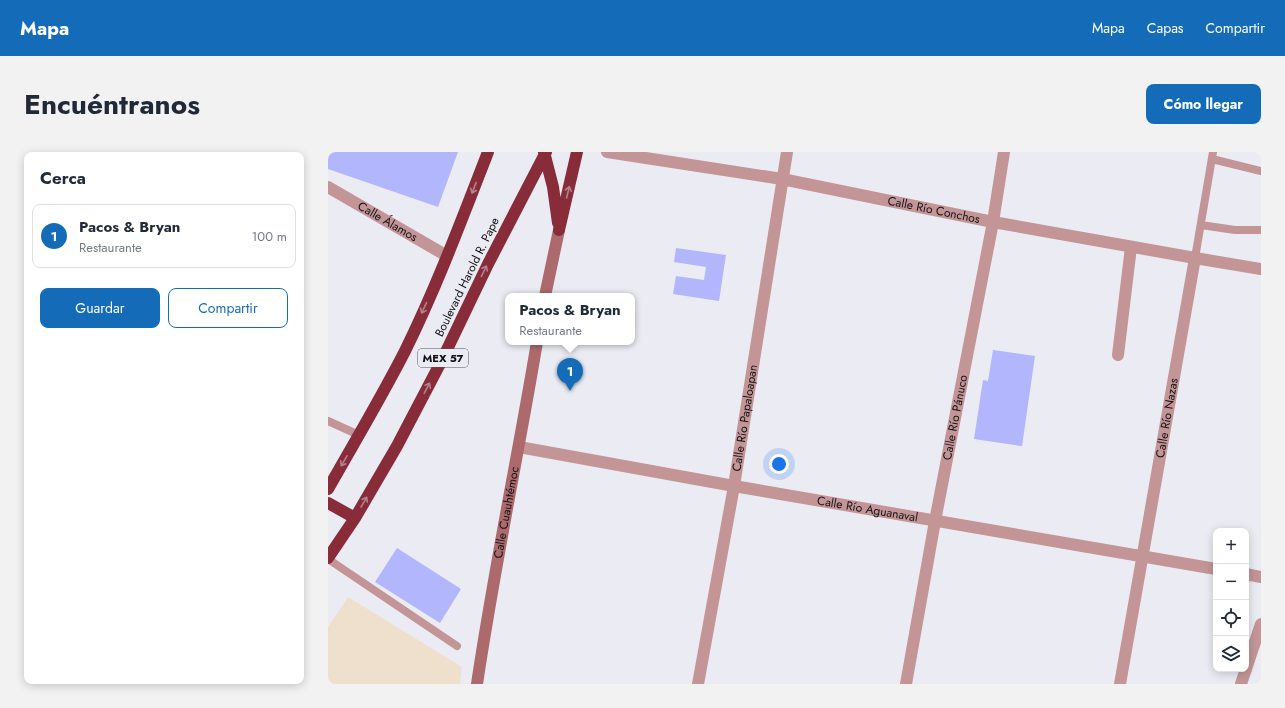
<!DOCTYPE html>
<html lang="es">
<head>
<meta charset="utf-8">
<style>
  body { margin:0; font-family:Jost,sans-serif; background:#f2f2f3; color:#1f2937 }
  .controls { position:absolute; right:12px; bottom:12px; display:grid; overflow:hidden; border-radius:8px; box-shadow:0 2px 10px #0003 }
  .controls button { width:36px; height:36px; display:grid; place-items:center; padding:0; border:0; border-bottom:1px solid #e0e1e3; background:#fff; color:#1f2937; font:20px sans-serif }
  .you { position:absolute; left:451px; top:312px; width:14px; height:14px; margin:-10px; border:3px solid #fff; border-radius:50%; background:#1a73e8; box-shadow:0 0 0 6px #1a73e833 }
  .badge { display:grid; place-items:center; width:26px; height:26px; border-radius:50%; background:#146cb9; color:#fff; font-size:13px; font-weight:700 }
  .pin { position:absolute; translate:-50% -33px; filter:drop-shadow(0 1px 2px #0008) }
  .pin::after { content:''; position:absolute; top:21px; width:14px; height:12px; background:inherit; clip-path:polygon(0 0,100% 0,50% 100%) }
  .popup { position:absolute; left:177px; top:141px; width:130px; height:52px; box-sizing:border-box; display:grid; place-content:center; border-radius:8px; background:#fff; filter:drop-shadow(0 1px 3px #0005); font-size:13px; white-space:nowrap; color:#747a83 }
  .popup b { font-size:15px; color:#1f2937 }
  .popup::after { content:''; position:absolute; left:50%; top:100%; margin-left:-8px; border:8px solid transparent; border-top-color:#fff }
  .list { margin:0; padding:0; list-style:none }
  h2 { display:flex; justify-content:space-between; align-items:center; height:52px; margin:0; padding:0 16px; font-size:17px }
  h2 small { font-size:13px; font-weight:400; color:#747a83 }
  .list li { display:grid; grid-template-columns:26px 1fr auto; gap:12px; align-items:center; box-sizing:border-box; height:64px; margin:0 8px 8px; padding:0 8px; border:1px solid #e0e1e3; border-radius:8px }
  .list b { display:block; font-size:15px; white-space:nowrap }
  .list p { margin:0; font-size:13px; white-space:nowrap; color:#747a83 }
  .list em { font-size:13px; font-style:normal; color:#747a83 }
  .actions { display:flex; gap:8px; padding:12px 16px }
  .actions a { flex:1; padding:9px 0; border:1px solid #146cb9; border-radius:8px; text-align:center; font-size:14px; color:#146cb9 }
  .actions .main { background:#146cb9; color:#fff }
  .icon { flex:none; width:22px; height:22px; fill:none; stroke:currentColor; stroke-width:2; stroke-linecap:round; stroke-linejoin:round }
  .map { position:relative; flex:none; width:933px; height:532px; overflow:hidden; border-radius:8px }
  header { display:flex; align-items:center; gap:24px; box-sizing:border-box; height:56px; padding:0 20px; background:#146cb9; color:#fff }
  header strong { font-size:19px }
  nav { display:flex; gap:22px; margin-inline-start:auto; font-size:14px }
  .intro { display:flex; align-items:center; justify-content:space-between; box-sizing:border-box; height:96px; padding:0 24px }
  h1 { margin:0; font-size:28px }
  .button { padding:10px 18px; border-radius:8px; background:#146cb9; color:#fff; font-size:14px; font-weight:700 }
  main { display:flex; gap:24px; padding:0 24px }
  aside { flex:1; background:#fff; border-radius:8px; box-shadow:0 2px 10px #0003 }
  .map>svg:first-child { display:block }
  .education { fill:#eee0cd }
  .building { fill:#b2b6fc }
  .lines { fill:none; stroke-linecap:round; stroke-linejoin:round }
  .lane { stroke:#c39596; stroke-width:8 }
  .street { stroke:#c39596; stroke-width:12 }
  .secondary { stroke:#ac6a6d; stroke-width:12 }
  .highway { stroke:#872c38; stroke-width:12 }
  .oneway { stroke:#b4828d }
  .labels { text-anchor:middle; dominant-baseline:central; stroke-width:3; stroke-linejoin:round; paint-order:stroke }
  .shield { fill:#ebebf4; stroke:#525257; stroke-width:1 }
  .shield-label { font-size:11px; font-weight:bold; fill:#111114 }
  .street-label { font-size:12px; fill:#111114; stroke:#ebebf4 }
</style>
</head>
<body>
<header>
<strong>Mapa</strong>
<nav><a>Mapa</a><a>Capas</a><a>Compartir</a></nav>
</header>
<div class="intro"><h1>Encuéntranos</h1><a class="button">Cómo llegar</a></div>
<main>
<aside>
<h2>Cerca<small></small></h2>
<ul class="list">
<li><span class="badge">1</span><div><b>Pacos &amp; Bryan</b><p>Restaurante</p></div><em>100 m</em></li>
</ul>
<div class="actions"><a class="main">Guardar</a><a>Compartir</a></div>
</aside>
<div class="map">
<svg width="933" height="532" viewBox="0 0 933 532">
  <rect width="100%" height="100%" fill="#ebebf4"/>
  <path class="education" d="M 20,445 L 134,515 L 132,532 L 0,532 L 0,475 Z"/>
  <path class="building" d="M 0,0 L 130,0 L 110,55 L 0,17 Z
    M 348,96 L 398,103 L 391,149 L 345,142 L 348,124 L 376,128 L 378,115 L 346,110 Z
    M 665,198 L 707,204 L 694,294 L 646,287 L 655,228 L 660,229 Z
    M 69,396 L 133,437 L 112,471 L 47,430 Z"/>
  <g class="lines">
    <path class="lane" d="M 884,7 L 933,19
      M 873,73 L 907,78 L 933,78
      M 867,106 L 885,0
      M 0,269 L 31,283
      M 0,407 L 129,494"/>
    <g class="street">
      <path id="s1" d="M 279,0 L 454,27 L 665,70 L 867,106 L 933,117"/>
      <path id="s2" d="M 0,35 L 119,104"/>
      <path d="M 790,203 L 803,95"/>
      <path id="s3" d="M 191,295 L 406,334 L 888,417"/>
      <path d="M 918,422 L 933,425"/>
      <path d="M 918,517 L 933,472"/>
      <path id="s4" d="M 370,532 L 406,334 L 459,0"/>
      <path id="s5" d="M 578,532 L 607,369 L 665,70 L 676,0"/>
      <path id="s6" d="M 792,532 L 867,106"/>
      <path d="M 913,532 L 918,517"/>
    </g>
    <g class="secondary">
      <path d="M 217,144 L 231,78"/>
      <path id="s7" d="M 149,532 C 166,417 190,304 209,190"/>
    </g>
    <path class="highway" d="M 216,0 L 225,35 L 230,71
      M 231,78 L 249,0
      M 0,337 C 26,291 53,246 77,199 C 109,134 134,67 160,0
      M 0,351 L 27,366
      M 0,406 L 27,366 L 69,294 L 114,208 L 160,112 L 218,0"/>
  </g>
  <defs><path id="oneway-shaft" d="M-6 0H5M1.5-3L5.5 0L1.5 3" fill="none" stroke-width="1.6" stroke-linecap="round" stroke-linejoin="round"/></defs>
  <g class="oneway">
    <use href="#oneway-shaft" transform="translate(146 36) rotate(111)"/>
    <use href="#oneway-shaft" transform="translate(240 40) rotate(-77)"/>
    <use href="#oneway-shaft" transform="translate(156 119) rotate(-64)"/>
    <use href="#oneway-shaft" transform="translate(96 156) rotate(115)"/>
    <use href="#oneway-shaft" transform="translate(99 236) rotate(-62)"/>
    <use href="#oneway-shaft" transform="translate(16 309) rotate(120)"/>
    <use href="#oneway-shaft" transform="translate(36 350) rotate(-60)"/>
  </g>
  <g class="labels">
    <rect class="shield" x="90" y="197" width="50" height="18" rx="3"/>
    <g class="shield-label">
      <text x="115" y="206">MEX 57</text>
    </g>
    <g class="street-label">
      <text stroke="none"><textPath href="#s1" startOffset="332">Calle Río Conchos</textPath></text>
      <text stroke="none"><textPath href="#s2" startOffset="69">Calle Álamos</textPath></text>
      <text transform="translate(139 125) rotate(-64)">Boulevard Harold R. Pape</text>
      <text stroke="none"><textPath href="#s4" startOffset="270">Calle Río Papaloapan</textPath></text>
      <text stroke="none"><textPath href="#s5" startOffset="271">Calle Río Pánuco</textPath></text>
      <text stroke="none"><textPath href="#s6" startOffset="270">Calle Río Nazas</textPath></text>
      <text stroke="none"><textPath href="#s3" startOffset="354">Calle Río Aguanaval</textPath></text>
      <text stroke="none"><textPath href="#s7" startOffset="174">Calle Cuauhtémoc</textPath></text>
    </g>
  </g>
</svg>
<div class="controls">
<button>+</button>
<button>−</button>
<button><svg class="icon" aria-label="locate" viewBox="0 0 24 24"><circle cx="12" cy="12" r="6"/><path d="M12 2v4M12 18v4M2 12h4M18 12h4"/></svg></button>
<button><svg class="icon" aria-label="layers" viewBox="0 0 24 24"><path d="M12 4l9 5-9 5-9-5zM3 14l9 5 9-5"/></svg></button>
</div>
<div class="you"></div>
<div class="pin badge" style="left:242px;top:239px">1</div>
<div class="popup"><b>Pacos &amp; Bryan</b>Restaurante</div>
</div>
</main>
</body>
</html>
